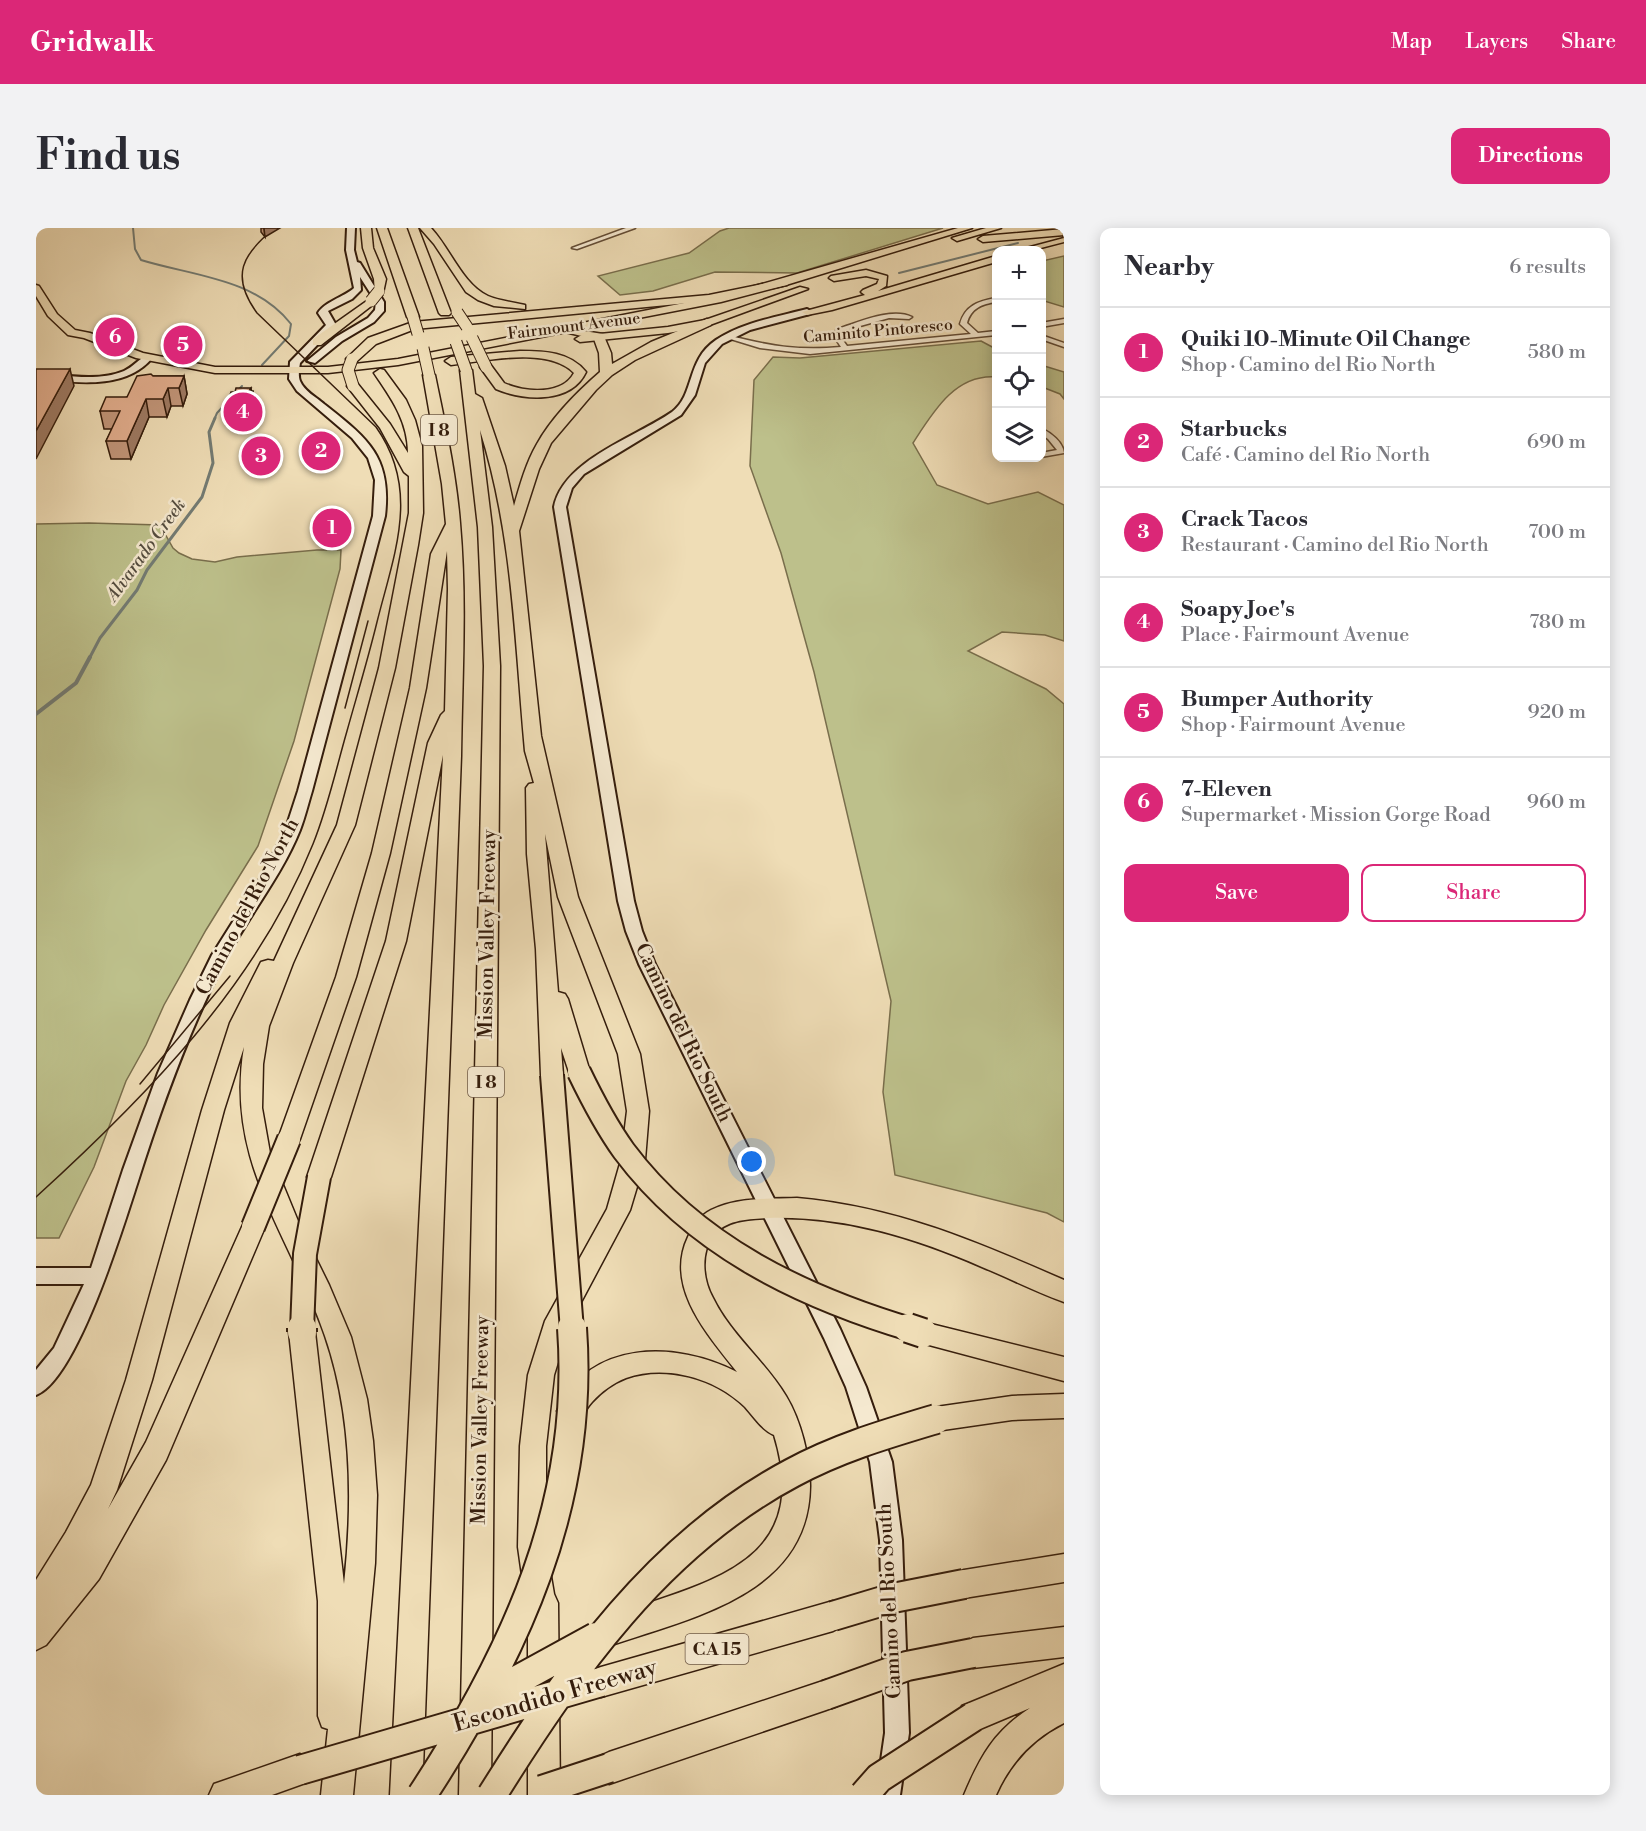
<!DOCTYPE html>
<html lang="en">
<head>
<meta charset="utf-8">
<style>
  body { margin:0; font-family:"Libre Bodoni",serif; background:#f2f2f3; color:#2b2b33 }
  .controls { position:absolute; right:18px; top:18px; display:grid; overflow:hidden; border-radius:12px; box-shadow:0 3px 15px #0003 }
  .controls button { width:54px; height:54px; display:grid; place-items:center; padding:0; border:0; border-bottom:2px solid #e1e1e2; background:#fff; color:#2b2b33; font:30px sans-serif }
  .you { position:absolute; left:716px; top:934px; width:21px; height:21px; margin:-15px; border:4px solid #fff; border-radius:50%; background:#1a73e8; box-shadow:0 0 0 9px #1a73e833 }
  .badge { display:grid; place-items:center; width:39px; height:39px; border-radius:50%; background:#db2777; color:#fff; font-size:20px; font-weight:700 }
  .pin { position:absolute; translate:-50% -50%; border:3px solid #fff; box-shadow:0 2px 6px #0006 }
  .list { margin:0; padding:0; list-style:none }
  h2 { display:flex; justify-content:space-between; align-items:center; height:78px; margin:0; padding:0 24px; font-size:26px }
  h2 small { font-size:20px; font-weight:400; color:#7c7c81 }
  .list li { display:grid; grid-template-columns:39px 1fr auto; gap:18px; align-items:center; box-sizing:border-box; height:90px; padding:0 24px; border-top:2px solid #e1e1e2 }
  .list b { display:block; font-size:22px; white-space:nowrap }
  .list p { margin:0; font-size:20px; white-space:nowrap; color:#7c7c81 }
  .list em { font-size:20px; font-style:normal; color:#7c7c81 }
  .actions { display:flex; gap:12px; padding:18px 24px }
  .actions a { flex:1; padding:14px 0; border:2px solid #db2777; border-radius:12px; text-align:center; font-size:21px; color:#db2777 }
  .actions .main { background:#db2777; color:#fff }
  .icon { flex:none; width:33px; height:33px; fill:none; stroke:currentColor; stroke-width:2; stroke-linecap:round; stroke-linejoin:round }
  .map { position:relative; flex:none; width:1028px; height:1567px; overflow:hidden; border-radius:12px }
  header { display:flex; align-items:center; gap:36px; box-sizing:border-box; height:84px; padding:0 30px; background:#db2777; color:#fff }
  header strong { font-size:28px }
  nav { display:flex; gap:33px; margin-inline-start:auto; font-size:21px }
  .intro { display:flex; align-items:center; justify-content:space-between; box-sizing:border-box; height:144px; padding:0 36px }
  h1 { margin:0; font-size:42px }
  .button { padding:15px 27px; border-radius:12px; background:#db2777; color:#fff; font-size:21px; font-weight:700 }
  main { display:flex; gap:36px; padding:0 36px }
  aside { flex:1; background:#fff; border-radius:12px; box-shadow:0 3px 15px #0003 }
  .map>svg:first-child { display:block }
  .green { fill:#bdc08b; stroke:#796e4c; stroke-width:1.5 }
  .lines { fill:none; stroke-linecap:round; stroke-linejoin:round }
  .stream-far2 { stroke:#737b73; stroke-width:2 }
  .stream-far1 { stroke:#737b73; stroke-width:3 }
  .stream { stroke:#737b73; stroke-width:4 }
  .street-casing { stroke:#644d36; stroke-width:3 }
  .secondary-casing { stroke:#351d0c; stroke-width:4 }
  .primary-casing { stroke:#351d0c; stroke-width:3 }
  .highway-casing { stroke:#351d0c; stroke-width:3 }
  .street { fill:#f5e9d0; fill-rule:evenodd }
  .secondary { fill:#f5e9d0; fill-rule:evenodd }
  .primary { fill:#efddb6; fill-rule:evenodd }
  .highway { fill:#efddb6; fill-rule:evenodd }
  .tram { stroke:#351d0c; stroke-width:1.5 }
  .highway-bridge-far2-casing { stroke:#351d0c; stroke-width:13; stroke-linecap:butt }
  .highway-bridge-far1-casing { stroke:#351d0c; stroke-width:26; stroke-linecap:butt }
  .highway-bridge-casing { stroke:#351d0c; stroke-width:32; stroke-linecap:butt }
  .highway-bridge-far2 { stroke:#efddb6; stroke-width:11 }
  .highway-bridge-far1 { stroke:#efddb6; stroke-width:22 }
  .highway-bridge { stroke:#efddb6; stroke-width:28 }
  .wall { fill:#c2967a; stroke:#351d0c; stroke-width:1.5 }
  .shaded-wall { fill:#9e7a63; stroke:#351d0c; stroke-width:1.5 }
  .building { fill:#e2ae8e; stroke:#351d0c; stroke-width:1.5 }
  .labels { text-anchor:middle; dominant-baseline:central; stroke-width:5; stroke-linejoin:round; paint-order:stroke }
  .far-street-label { font-size:16px; fill:#351d0c; stroke:#f5e9d0 }
  .shield { fill:#f5e9d0; stroke:#6f5a47; stroke-width:1.5 }
  .shield-label { font-size:18px; font-weight:bold; fill:#351d0c }
  .far-water-label { font-size:18px; font-style:italic; fill:#544c3f; stroke:#f5e9d0 }
  .street-label { font-size:20px; fill:#351d0c; stroke:#f5e9d0 }
  .near-street-label { font-size:24px; fill:#351d0c; stroke:#f5e9d0 }
</style>
</head>
<body>
<header>
<strong>Gridwalk</strong>
<nav><a>Map</a><a>Layers</a><a>Share</a></nav>
</header>
<div class="intro"><h1>Find us</h1><a class="button">Directions</a></div>
<main>
<div class="map">
<svg width="1028" height="1567" viewBox="0 0 1028 1567">
  <rect width="100%" height="100%" fill="#efddb6"/>
  <filter id="stains"><feTurbulence type="fractalNoise" baseFrequency=".00333" numOctaves="4"/><feColorMatrix values="0 0 0 0 .2 0 0 0 0 .09 0 0 0 0 .02 0 0 0 .5 -.17"/></filter>
  <radialGradient id="worn" r=".72"><stop offset=".6" stop-color="#630" stop-opacity="0"/><stop offset="1" stop-color="#630" stop-opacity=".3"/></radialGradient>
  <path class="green" d="M 693,0 L 907,0 L 761,45 L 679,44 L 617,63 L 584,67 L 562,48 L 653,25 L 684,3 Z
    M 1028,28 L 1028,79 L 1005,72 L 1006,33 Z
    M 945,113 L 960,121 L 960,149 C 919,146 897,184 877,215 L 901,257 L 952,276 L 1002,264 L 1028,277 L 1028,413 L 1009,407 L 966,404 L 932,423 L 1010,461 L 1028,476 L 1028,994 L 1011,985 L 859,947 L 847,864 L 855,773 L 778,444 L 745,325 L 714,238 L 718,152 L 737,129 L 764,130 Z
    M 1005,137 L 1028,144 L 1028,171 L 1024,166 L 1006,159 Z
    M 53,295 L 124,297 L 137,320 L 143,325 L 156,331 L 179,334 L 201,329 L 281,322 L 305,322 L 304,341 L 258,513 L 222,618 L 170,702 L 128,777 L 110,817 L 90,853 L 58,939 L 23,1010 L 0,1010 L 0,296 Z"/>
  <g class="lines">
    <path class="stream-far2" d="M 97,0 L 99,21 L 105,32 C 157,48 219,50 255,96 L 253,108 L 226,137
      M 863,45 L 982,15
      M 178,192 L 181,185 L 206,158"/>
    <path class="stream-far1" d="M 53,431 L 64,410 L 101,362 L 111,342 L 166,269 L 177,235 L 173,204 L 179,190"/>
    <path class="stream" d="M 0,486 L 40,455 L 54,429"/>
    <defs>
      <path id="street" d="M 590,0 L 599,0 L 541,21 L 536,20 Z
        M 960,70 L 960,74 C 946,76 935,80 931,95 L 942,105 L 960,103 L 960,107 L 774,126 L 724,120 L 688,109 L 691,107 C 733,118 762,123 805,119 L 797,107 L 801,101 C 822,95 855,79 876,89 L 873,91 L 853,90 L 806,103 L 803,107 L 811,118 L 935,106 L 924,96 C 929,78 942,73 960,70 Z
        M 1028,91 L 1028,95 L 1005,99 L 1005,95 Z
        M 1005,107 L 1028,115 L 1028,119 L 1005,111 Z
        M 1005,200 C 1015,205 1027,214 1028,225 L 1005,229 L 1005,225 L 1021,222 L 1012,211 L 1005,206 Z"/>
      <path id="secondary" d="M 311,0 L 319,0 L 318,22 L 321,34 L 324,35 L 348,74 L 348,83 L 338,94 L 306,113 L 279,135 L 271,133 L 300,109 L 332,90 L 339,82 L 340,74 L 324,49 L 325,62 L 316,71 L 292,83 L 300,97 L 264,135 C 263,141 262,148 264,153 C 268,163 280,169 288,176 C 331,210 356,228 349,288 L 276,563 C 272,576 269,589 264,602 C 246,647 214,686 191,729 C 154,799 126,877 102,953 C 88,996 41,1152 0,1167 L 0,1142 L 18,1120 L 48,1056 L 0,1056 L 0,1040 L 55,1040 L 87,942 L 122,845 L 154,772 L 176,727 L 225,649 L 249,603 L 262,563 L 337,288 L 339,252 L 332,230 L 316,210 L 261,163 L 253,151 L 254,134 L 290,97 L 282,85 C 288,74 308,69 318,60 L 310,22 Z
        M 771,81 L 776,84 L 774,86 L 714,102 L 686,116 L 669,135 L 659,167 L 645,187 L 548,246 L 536,260 L 530,279 L 598,673 L 606,703 L 619,736 L 804,1101 L 830,1159 L 856,1234 L 866,1312 L 873,1505 L 864,1567 L 840,1567 L 849,1505 L 844,1312 L 834,1234 L 810,1159 L 788,1110 L 603,736 L 590,703 L 582,673 L 518,279 C 527,232 600,209 636,184 C 659,167 650,132 680,112 C 707,94 741,89 771,81 Z
        M 111,127 L 116,130 C 89,163 38,154 0,151 L 0,145 C 27,147 62,154 88,143 C 97,139 103,131 111,127 Z"/>
      <path id="primary" d="M 922,0 L 936,0 L 750,57 L 685,74 L 362,137 L 292,145 L 179,145 L 100,130 L 48,110 L 32,107 L 12,88 L 0,68 L 0,57 L 3,58 L 21,86 L 39,102 L 54,105 L 107,125 L 179,139 L 292,139 L 362,131 L 684,68 Z
        M 950,0 L 965,0 L 921,13 L 916,10 Z
        M 1028,1 L 1028,7 L 947,14 L 942,11 L 947,8 Z
        M 1028,10 L 1028,14 L 997,22 L 983,22 Z
        M 960,28 L 960,34 L 796,82 L 771,87 L 766,84 L 829,67 L 825,64 L 827,62 L 841,56 L 843,51 L 830,48 L 798,53 L 793,50 L 795,48 L 830,42 L 851,48 L 850,58 L 842,63 Z
        M 764,59 L 772,61 L 671,98 L 632,105 L 544,114 L 539,111 L 544,108 L 632,99 L 669,92 Z"/>
      <path id="highway" d="M 325,0 L 335,0 L 337,20 L 350,51 L 347,65 L 339,65 L 338,51 L 327,20 Z
        M 341,0 L 351,0 L 383,89 L 381,91 L 373,91 L 371,89 Z
        M 372,0 L 382,0 L 415,85 L 413,87 L 405,87 L 403,85 Z
        M 384,0 L 395,0 C 414,20 427,57 452,68 C 464,73 477,74 489,77 L 489,81 L 458,78 L 442,72 L 430,64 L 398,16 Z
        M 747,52 L 753,55 L 751,57 L 673,73 L 379,101 L 340,116 L 320,134 L 312,134 L 310,131 L 332,110 L 377,94 L 673,67 Z
        M 335,70 L 341,73 L 339,75 L 285,117 L 277,117 L 277,111 Z
        M 671,91 L 675,93 L 675,97 L 599,132 L 576,147 L 560,162 L 515,215 L 503,241 L 483,303 L 505,508 L 542,669 L 604,826 L 613,883 L 609,932 L 594,982 L 534,1095 L 518,1147 L 510,1218 L 510,1319 L 518,1366 L 522,1375 L 524,1567 L 492,1567 L 492,1390 L 482,1319 L 484,1218 L 492,1147 L 509,1093 L 571,981 L 585,932 L 591,883 L 582,826 L 522,669 L 509,606 L 522,764 L 529,766 L 532,771 L 554,844 L 551,850 L 543,852 L 535,850 L 525,820 L 527,847 L 524,853 L 516,855 L 508,853 L 505,847 L 500,721 L 491,626 L 490,560 L 493,556 L 498,555 L 489,523 C 479,416 477,306 444,202 L 456,299 L 464,438 L 455,1567 L 423,1567 L 448,438 L 442,299 L 424,142 L 430,138 L 436,142 L 439,166 L 446,170 L 469,238 L 478,278 C 484,257 490,235 501,216 C 516,189 541,164 564,144 L 563,125 L 558,111 L 529,104 L 529,100 L 567,106 L 575,125 L 576,136 L 615,114 Z
        M 484,123 C 509,123 534,124 550,144 C 535,176 488,173 460,161 L 444,139 L 450,135 L 454,136 L 468,155 C 488,164 526,168 538,145 C 512,118 449,133 415,137 L 409,133 L 415,129 Z
        M 344,141 L 348,142 L 370,172 L 379,192 L 386,218 L 387,285 L 382,317 L 359,440 L 319,597 L 257,735 L 233,798 L 227,836 L 226,880 L 234,925 L 264,998 L 293,1057 L 315,1109 L 331,1171 L 337,1213 L 341,1267 L 339,1335 L 317,1567 L 285,1567 L 292,1501 L 286,1499 L 282,1488 L 282,1373 L 253,1104 L 257,1096 L 266,1093 L 275,1096 L 279,1104 L 308,1356 C 317,1274 316,1186 289,1108 C 254,1006 189,935 208,819 L 188,882 L 116,1152 L 81,1262 L 72,1281 L 110,1214 L 209,992 L 217,989 L 225,992 L 229,999 L 130,1232 L 63,1351 L 10,1417 L 0,1422 L 0,1352 L 30,1304 L 55,1257 L 90,1152 L 166,882 L 194,795 L 225,734 L 232,732 L 238,733 L 301,597 L 343,440 L 373,285 L 373,248 L 368,244 L 344,200 L 311,158 L 313,155 L 321,155 L 354,196 L 372,225 C 372,193 355,170 338,145 Z
        M 393,143 L 399,147 C 409,196 420,245 424,295 C 431,373 426,451 425,528 L 386,1567 L 354,1567 L 407,527 L 370,713 L 295,949 L 291,956 L 283,958 L 275,956 L 271,949 L 350,713 L 392,515 L 405,487 L 409,483 L 412,361 L 411,323 L 390,460 L 354,625 L 320,749 L 264,911 L 261,917 L 253,920 L 245,917 L 242,911 L 300,749 L 336,625 L 374,460 L 395,326 L 410,296 L 406,256 L 387,147 Z
        M 761,970 C 860,979 939,1013 1028,1052 L 1028,1074 C 1000,1064 973,1050 946,1039 C 877,1009 808,988 733,990 C 714,991 690,991 677,1008 C 664,1026 667,1052 677,1070 C 695,1107 729,1133 750,1168 C 765,1193 774,1229 774,1258 C 773,1368 653,1390 570,1419 L 560,1414 L 555,1404 L 560,1394 C 653,1355 781,1347 738,1207 C 726,1202 718,1189 709,1179 C 679,1150 630,1136 590,1150 C 577,1155 565,1164 556,1174 C 548,1183 546,1191 534,1195 L 525,1192 L 521,1183 C 553,1111 641,1113 701,1144 C 672,1107 628,1059 652,1009 C 657,998 663,988 675,982 C 702,969 733,971 761,970 Z
        M 887,1094 L 1028,1129 L 1028,1153 L 878,1113 L 874,1105 L 878,1097 Z
        M 1028,1166 L 1028,1190 L 976,1192 L 900,1203 L 891,1200 L 887,1191 L 891,1182 L 900,1179 L 976,1168 Z
        M 1028,1326 L 1028,1354 L 928,1370 L 918,1366 L 914,1356 L 918,1346 L 928,1342 Z
        M 797,1373 L 807,1378 L 812,1388 L 807,1398 L 797,1403 L 565,1469 L 554,1465 L 550,1454 L 554,1443 L 565,1439 Z
        M 1028,1399 L 1028,1429 L 937,1440 L 927,1435 L 922,1425 L 927,1415 L 937,1410 Z
        M 1028,1436 L 1028,1495 C 996,1511 974,1535 960,1567 L 928,1567 C 944,1529 958,1503 994,1480 L 937,1504 L 926,1500 L 922,1489 L 926,1478 Z
        M 790,1452 L 801,1456 L 805,1467 L 801,1478 L 790,1482 L 573,1556 L 562,1551 L 557,1540 L 562,1529 L 573,1524 Z
        M 264,1526 L 275,1531 L 280,1542 L 275,1553 L 236,1567 L 173,1567 L 178,1556 Z"/>
    </defs>
    <use href="#street" class="street-casing"/>
    <use href="#secondary" class="secondary-casing"/>
    <use href="#primary" class="primary-casing"/>
    <use href="#highway" class="highway-casing"/>
    <use href="#street" class="street"/>
    <use href="#secondary" class="secondary"/>
    <use href="#primary" class="primary"/>
    <use href="#highway" class="highway"/>
    <path class="tram" d="M 309,480 L 332,393
      M 104,856 L 194,748
      M 0,969 C 110,869 221,756 277,616 C 292,579 300,541 311,503 C 321,467 332,431 341,394 C 358,326 385,262 340,199 L 221,85 C 194,48 206,26 239,0"/>
    <defs>
      <path id="highway-bridge-far2" d="M 335,73 L 343,63
        M 421,84 L 431,99
        M 377,89 L 382,106
        M 436,110 L 450,139
        M 420,114 L 430,142
        M 387,120 L 393,147
        M 316,131 L 312,142 L 317,158"/>
      <path id="highway-bridge-far1" d="M 543,844 C 556,871 570,898 588,923 C 659,1018 766,1069 877,1102
        M 516,847 L 536,1102
        M 217,999 L 253,911
        M 266,1102 L 269,1026 L 283,949"/>
      <path id="highway-bridge" d="M 266,1100 L 266,1104
        M 872,1100 L 887,1105
        M 797,1388 L 857,1370 L 928,1356
        M 790,1467 L 871,1438 L 937,1425
        M 445,1472 L 560,1409
        M 264,1542 L 565,1454
        M 506,1562 L 573,1540
        M 386,1567 C 479,1425 549,1275 536,1100
        M 456,1567 C 534,1442 622,1316 756,1245 C 802,1220 850,1206 900,1191
        M 828,1567 L 843,1550 L 937,1489"/>
    </defs>
    <use href="#highway-bridge-far2" class="highway-bridge-far2-casing"/>
    <use href="#highway-bridge-far1" class="highway-bridge-far1-casing"/>
    <use href="#highway-bridge" class="highway-bridge-casing"/>
    <use href="#highway-bridge-far2" class="highway-bridge-far2"/>
    <use href="#highway-bridge-far1" class="highway-bridge-far1"/>
    <use href="#highway-bridge" class="highway-bridge"/>
  </g>
  <path class="wall" d="M 225,0 L 228,0 L 229,9 L 225,4 Z
    M 117,148 L 148,148 L 151,166 L 147,178 L 135,178 L 131,189 L 113,189 L 95,231 L 75,231 L 70,213 L 76,201 L 68,201 L 64,183 L 91,169 Z
    M 215,163 L 221,180 L 215,199 L 190,197 L 188,184 L 199,164 Z"/>
  <path class="shaded-wall" d="M 228,0 L 244,0 L 229,9 Z
    M 34,141 L 38,158 L 0,231 L 0,203 Z
    M 148,148 L 151,166 L 147,178 L 143,160 Z
    M 132,160 L 135,178 L 131,189 L 127,171 Z
    M 215,160 L 216,166 L 217,163 L 218,170 L 219,167 L 221,180 L 215,199 L 213,185 L 213,163 Z
    M 110,171 L 113,189 L 95,231 L 91,213 Z"/>
  <path class="building" d="M 0,141 L 34,141 L 0,203 Z
    M 115,146 L 117,148 L 148,148 L 143,160 L 132,160 L 127,171 L 110,171 L 91,213 L 70,213 L 84,183 L 64,183 L 70,169 L 91,169 L 101,148 Z
    M 200,160 L 215,160 L 213,163 L 217,163 L 216,167 L 219,167 L 213,185 L 188,184 L 195,164 L 199,164 Z"/>
  <g class="labels">
    <g class="far-street-label">
      <text transform="translate(538 98) rotate(-7)">Fairmount Avenue</text>
      <text transform="translate(842 103) rotate(-5)">Caminito Pintoresco</text>
    </g>
    <g class="shield">
      <rect x="385" y="187" width="36" height="30" rx="4.5"/>
      <rect x="432" y="839" width="36" height="30" rx="4.5"/>
      <rect x="649.5" y="1406" width="63" height="30" rx="4.5"/>
    </g>
    <g class="shield-label">
      <text x="403" y="202">I 8</text>
      <text x="450" y="854">I 8</text>
      <text x="681" y="1421">CA 15</text>
    </g>
    <g class="far-water-label">
      <text transform="translate(110 322) rotate(-54)">Alvarado Creek</text>
    </g>
    <g class="street-label">
      <text transform="translate(212 679) rotate(-62)">Camino del Rio North</text>
      <text transform="translate(452 706) rotate(-89)">Mission Valley Freeway</text>
      <text transform="translate(647 805) rotate(64)">Camino del Rio South</text>
      <text transform="translate(445 1192) rotate(-89)">Mission Valley Freeway</text>
      <text transform="translate(854 1373) rotate(-93)">Camino del Rio South</text>
    </g>
    <g class="near-street-label">
      <text transform="translate(519 1468) rotate(-16)">Escondido Freeway</text>
    </g>
  </g>
  <rect width="100%" height="100%" filter="url(#stains)"/>
  <rect width="100%" height="100%" fill="url(#worn)"/>
</svg>
<div class="controls">
<button>+</button>
<button>−</button>
<button><svg class="icon" aria-label="locate" viewBox="0 0 24 24"><circle cx="12" cy="12" r="6"/><path d="M12 2v4M12 18v4M2 12h4M18 12h4"/></svg></button>
<button><svg class="icon" aria-label="layers" viewBox="0 0 24 24"><path d="M12 4l9 5-9 5-9-5zM3 14l9 5 9-5"/></svg></button>
</div>
<div class="you"></div>
<div class="pin badge" style="left:296px;top:300px">1</div>
<div class="pin badge" style="left:285px;top:223px">2</div>
<div class="pin badge" style="left:225px;top:228px">3</div>
<div class="pin badge" style="left:207px;top:184px">4</div>
<div class="pin badge" style="left:147px;top:117px">5</div>
<div class="pin badge" style="left:79px;top:109px">6</div>
</div>
<aside>
<h2>Nearby<small>6 results</small></h2>
<ul class="list">
<li><span class="badge">1</span><div><b>Quiki 10-Minute Oil Change</b><p>Shop · Camino del Rio North</p></div><em>580 m</em></li>
<li><span class="badge">2</span><div><b>Starbucks</b><p>Café · Camino del Rio North</p></div><em>690 m</em></li>
<li><span class="badge">3</span><div><b>Crack Tacos</b><p>Restaurant · Camino del Rio North</p></div><em>700 m</em></li>
<li><span class="badge">4</span><div><b>Soapy Joe's</b><p>Place · Fairmount Avenue</p></div><em>780 m</em></li>
<li><span class="badge">5</span><div><b>Bumper Authority</b><p>Shop · Fairmount Avenue</p></div><em>920 m</em></li>
<li><span class="badge">6</span><div><b>7-Eleven</b><p>Supermarket · Mission Gorge Road</p></div><em>960 m</em></li>
</ul>
<div class="actions"><a class="main">Save</a><a>Share</a></div>
</aside>
</main>
</body>
</html>
